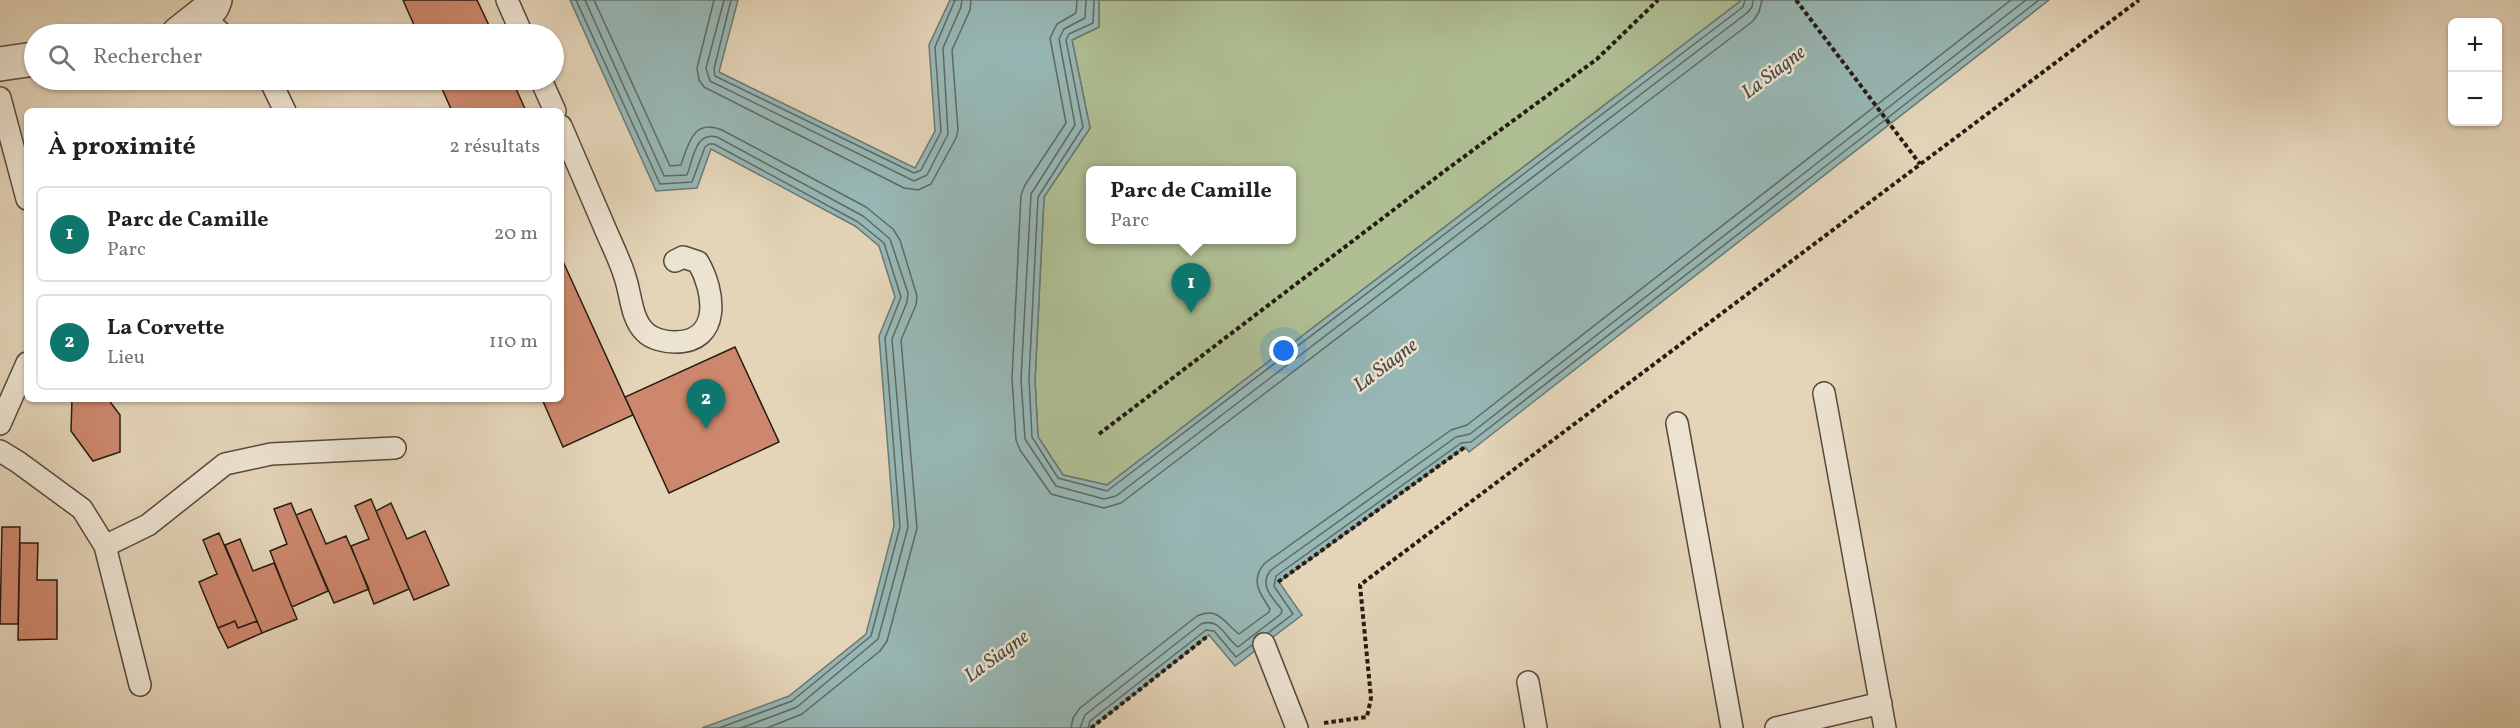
<!DOCTYPE html>
<html lang="fr">
<head>
<meta charset="utf-8">
<style>
  body { margin:0; font-family:Vollkorn,serif; background:#f2f2f2; color:#202124 }
  .controls { position:absolute; right:18px; top:18px; display:grid; overflow:hidden; border-radius:9px; box-shadow:0 2px 4px #0004 }
  .controls button { width:54px; height:54px; display:grid; place-items:center; padding:0; border:0; border-bottom:2px solid #e0e0e0; background:#fff; color:#202124; font:30px sans-serif }
  .you { position:absolute; left:1284px; top:351px; width:21px; height:21px; margin:-15px; border:4px solid #fff; border-radius:50%; background:#1a73e8; box-shadow:0 0 0 9px #1a73e833 }
  .badge { display:grid; place-items:center; width:39px; height:39px; border-radius:50%; background:#0f766e; color:#fff; font-size:20px; font-weight:700 }
  .pin { position:absolute; translate:-50% -50px; filter:drop-shadow(0 2px 3px #0008) }
  .pin::after { content:''; position:absolute; top:32px; width:21px; height:18px; background:inherit; clip-path:polygon(0 0,100% 0,50% 100%) }
  .popup { position:absolute; left:1086px; top:166px; width:210px; height:78px; box-sizing:border-box; display:grid; place-content:center; border-radius:9px; background:#fff; filter:drop-shadow(0 2px 4px #0005); font-size:20px; white-space:nowrap; color:#757577 }
  .popup b { font-size:22px; color:#202124 }
  .popup::after { content:''; position:absolute; left:50%; top:100%; margin-left:-12px; border:12px solid transparent; border-top-color:#fff }
  .list { margin:0; padding:0; list-style:none }
  h2 { display:flex; justify-content:space-between; align-items:center; height:78px; margin:0; padding:0 24px; font-size:26px }
  h2 small { font-size:20px; font-weight:400; color:#757577 }
  .list li { display:grid; grid-template-columns:39px 1fr auto; gap:18px; align-items:center; box-sizing:border-box; height:96px; margin:0 12px 12px; padding:0 12px; border:2px solid #e0e0e0; border-radius:9px }
  .list b { display:block; font-size:22px; white-space:nowrap }
  .list p { margin:0; font-size:20px; white-space:nowrap; color:#757577 }
  .list em { font-size:20px; font-style:normal; color:#757577 }
  .icon { flex:none; width:33px; height:33px; fill:none; stroke:currentColor; stroke-width:2; stroke-linecap:round; stroke-linejoin:round }
  .map { position:relative; flex:none; width:2520px; height:728px; overflow:hidden }
  .search { position:absolute; background:#fff; box-shadow:0 2px 4px #0004; left:24px; top:24px; width:540px; height:66px; display:flex; align-items:center; gap:15px; box-sizing:border-box; padding:0 21px; border-radius:33px; color:#757577; font-size:22px }
  .panel { position:absolute; background:#fff; box-shadow:0 2px 4px #0004; left:24px; top:108px; width:540px; height:294px; border-radius:9px }
  .map>svg:first-child { display:block }
  .green { fill:#afbe93; stroke:#6b6c53; stroke-width:1.5; fill-rule:evenodd }
  .water { fill:#97b7b5; stroke:#6a7974; stroke-width:1.5 }
  .lines { fill:none; stroke-linecap:round; stroke-linejoin:round }
  .shore { stroke:#5f6964; stroke-width:1.5 }
  .building { fill:#cd876c; stroke:#271b13; stroke-width:1.5 }
  .lane-casing { stroke:#56493c; stroke-width:24 }
  .street-casing { stroke:#56493c; stroke-width:36 }
  .path { stroke:#271b13; stroke-width:4; stroke-dasharray:4.5 3; stroke-linecap:butt }
  .lane { stroke:#ede3d1; stroke-width:21 }
  .street { stroke:#ede3d1; stroke-width:33 }
  .labels { text-anchor:middle; dominant-baseline:central; stroke-width:5; stroke-linejoin:round; paint-order:stroke }
  .water-label { font-size:20px; font-style:italic; fill:#494a44; stroke:#ede3d1 }
</style>
</head>
<body>
<div class="map">
<svg width="2520" height="728" viewBox="0 0 2520 728">
  <rect width="100%" height="100%" fill="#e4d4b8"/>
  <filter id="stains"><feTurbulence type="fractalNoise" baseFrequency=".00333" numOctaves="4"/><feColorMatrix values="0 0 0 0 .2 0 0 0 0 .09 0 0 0 0 .02 0 0 0 .5 -.17"/></filter>
  <radialGradient id="worn" r=".72"><stop offset=".6" stop-color="#630" stop-opacity="0"/><stop offset="1" stop-color="#630" stop-opacity=".3"/></radialGradient>
  <path class="green" d="M 1099,0 L 1742,0 L 1107,485 L 1063,475 L 1038,437 L 1035,380 L 1044,197 L 1090,128 L 1072,40 L 1099,27 ZM 1090,170 L 1292,170 L 1292,240 L 1090,240 Z"/>
  <path class="water" d="M 570,0 L 738,0 L 719,72 L 915,168 L 935,131 L 929,45 L 950,0 L 1099,0 L 1099,27 L 1072,40 L 1090,128 L 1044,197 L 1035,380 L 1038,437 L 1063,475 L 1107,485 L 1742,0 L 2049,0 L 1469,452 L 1465,447 L 1279,582 L 1302,615 L 1235,666 L 1209,635 L 1091,728 L 702,728 L 789,696 L 866,634 L 894,526 L 879,336 L 895,297 L 879,246 L 855,226 L 711,149 L 697,188 L 656,191 Z"/>
  <g class="lines">
    <path class="shore" d="M 576,0 L 660,184 L 692,182 L 705,147 L 709,144 L 714,144 L 858,222 L 884,243 L 901,297 L 885,338 L 900,527 L 871,636 L 792,701 L 719,728
      M 585,0 L 664,176 L 687,175 C 693,160 695,131 717,137 L 863,216 L 890,239 L 908,293 L 907,302 L 892,339 L 908,527 L 878,639 L 797,707 L 741,728
      M 594,0 L 670,166 L 681,165 C 688,145 693,118 722,130 L 866,207 L 893,229 L 900,240 L 917,296 L 916,305 L 901,340 L 917,528 L 887,641 L 880,651 L 802,714 L 767,728
      M 714,0 L 697,68 L 699,80 L 704,87 L 904,188 L 918,190 L 931,184 L 956,138 L 958,130 L 952,50 L 970,10 L 971,0
      M 724,0 L 706,68 L 710,81 L 914,181 L 927,175 L 948,134 L 943,48 L 961,7 L 962,0
      M 731,0 L 714,69 L 715,76 L 914,173 L 921,170 L 941,132 L 935,47 L 955,0
      M 1077,0 L 1076,13 L 1057,24 L 1050,38 L 1066,123 L 1025,185 L 1021,195 L 1012,378 L 1016,440 L 1020,450 L 1051,494 L 1104,508 L 1121,503 L 1753,21 L 1759,12 L 1762,0
      M 1086,0 L 1085,18 L 1064,29 L 1059,39 L 1075,125 L 1031,194 L 1021,379 L 1025,439 L 1056,486 L 1104,499 L 1116,496 L 1747,13 L 1752,7 L 1753,0
      M 1094,0 L 1093,23 L 1069,34 L 1066,40 L 1083,127 L 1038,197 L 1029,379 L 1032,437 L 1058,478 L 1107,491 L 1743,7 L 1745,0
      M 1268,633 L 1293,614 L 1274,586 L 1276,576 L 1461,443 L 1471,442 L 2039,0
      M 1071,728 L 1073,718 L 1080,708 L 1197,616 C 1219,606 1225,624 1239,634 L 1269,612 L 1270,609 C 1259,593 1250,579 1265,563 L 1451,430 L 1467,425 L 2011,0
      M 1080,728 L 1085,715 L 1201,624 C 1220,617 1225,638 1238,647 L 1281,614 L 1282,610 C 1273,598 1258,585 1271,570 L 1456,437 L 1470,434 L 2026,0
      M 1088,728 L 1090,721 L 1206,630 L 1214,631 L 1236,657 L 1252,645"/>
  </g>
  <path class="building" d="M 403,0 L 477,0 L 493,34 L 418,34 Z
    M 438,80 L 512,80 L 526,111 L 452,111 Z
    M 561,257 L 633,415 L 563,447 L 542,399 L 561,399 Z
    M 735,347 L 779,442 L 669,493 L 625,397 Z
    M 72,399 L 108,399 L 120,415 L 120,452 L 93,461 L 71,431 Z
    M 371,499 L 409,589 L 374,604 L 351,546 L 369,539 L 355,506 Z
    M 291,503 L 328,591 L 292,607 L 270,551 L 287,544 L 274,509 Z
    M 391,503 L 407,539 L 425,531 L 449,585 L 414,600 L 376,511 Z
    M 311,509 L 326,544 L 346,536 L 369,589 L 334,603 L 296,515 Z
    M 2,527 L 20,527 L 18,624 L 0,624 Z
    M 219,533 L 257,621 L 238,628 L 235,621 L 218,628 L 199,582 L 217,574 L 203,540 Z
    M 240,539 L 253,571 L 274,563 L 297,619 L 262,633 L 225,545 Z
    M 20,543 L 38,543 L 37,580 L 57,580 L 57,639 L 18,640 Z
    M 235,621 L 238,628 L 257,621 L 262,633 L 228,648 L 218,628 Z"/>
  <g class="lines">
    <defs>
      <path id="lane" d="M 507,0 L 522,34
        M 202,16 L 222,34
        M 270,80 L 285,111
        M 541,80 L 555,111
        M 0,98 L 27,199
        M 561,126 C 575,159 590,193 604,226 C 611,243 620,260 625,277 C 631,294 631,319 645,332 C 652,339 665,342 675,342 C 722,342 715,291 698,262 L 683,257 L 675,261
        M 1824,393 L 1885,728
        M 1677,423 L 1732,728
        M 0,424 L 27,363
        M 0,451 L 18,462 L 82,509 L 105,546 L 140,685
        M 105,546 L 148,525 L 225,464 L 271,454 L 395,448
        M 1264,644 L 1297,728
        M 1528,682 L 1536,728
        M 1776,728 L 1881,703"/>
      <path id="street" d="M 178,34 L 212,7 L 215,0
        M 0,64 L 34,59"/>
    </defs>
    <use href="#lane" class="lane-casing"/>
    <use href="#street" class="street-casing"/>
    <path class="path" d="M 1796,0 L 1920,164
      M 1099,434 L 1446,170 L 1597,59 L 1658,0
      M 1278,582 L 1465,447
      M 1324,723 L 1367,717 L 1371,698 L 1360,585 L 2139,0
      M 1091,728 L 1209,635"/>
    <use href="#lane" class="lane"/>
    <use href="#street" class="street"/>
  </g>
  <g class="labels">
    <g class="water-label">
      <text transform="translate(1774 73) rotate(-37)">La Siagne</text>
      <text transform="translate(1386 366) rotate(-37)">La Siagne</text>
      <text transform="translate(997 657) rotate(-36)">La Siagne</text>
    </g>
  </g>
  <rect width="100%" height="100%" filter="url(#stains)"/>
  <rect width="100%" height="100%" fill="url(#worn)"/>
</svg>
<div class="controls">
<button>+</button>
<button>−</button>
</div>
<div class="you"></div>
<div class="pin badge" style="left:1191px;top:313px">1</div>
<div class="popup"><b>Parc de Camille</b>Parc</div>
<div class="pin badge" style="left:706px;top:429px">2</div>
<div class="search"><svg class="icon" aria-label="search" viewBox="0 0 24 24"><circle cx="10" cy="10" r="6"/><path d="M15 15l6 6"/></svg>Rechercher</div>
<section class="panel">
<h2>À proximité<small>2 résultats</small></h2>
<ul class="list">
<li><span class="badge">1</span><div><b>Parc de Camille</b><p>Parc</p></div><em>20 m</em></li>
<li><span class="badge">2</span><div><b>La Corvette</b><p>Lieu</p></div><em>110 m</em></li>
</ul>
</section>
</div>
</body>
</html>
